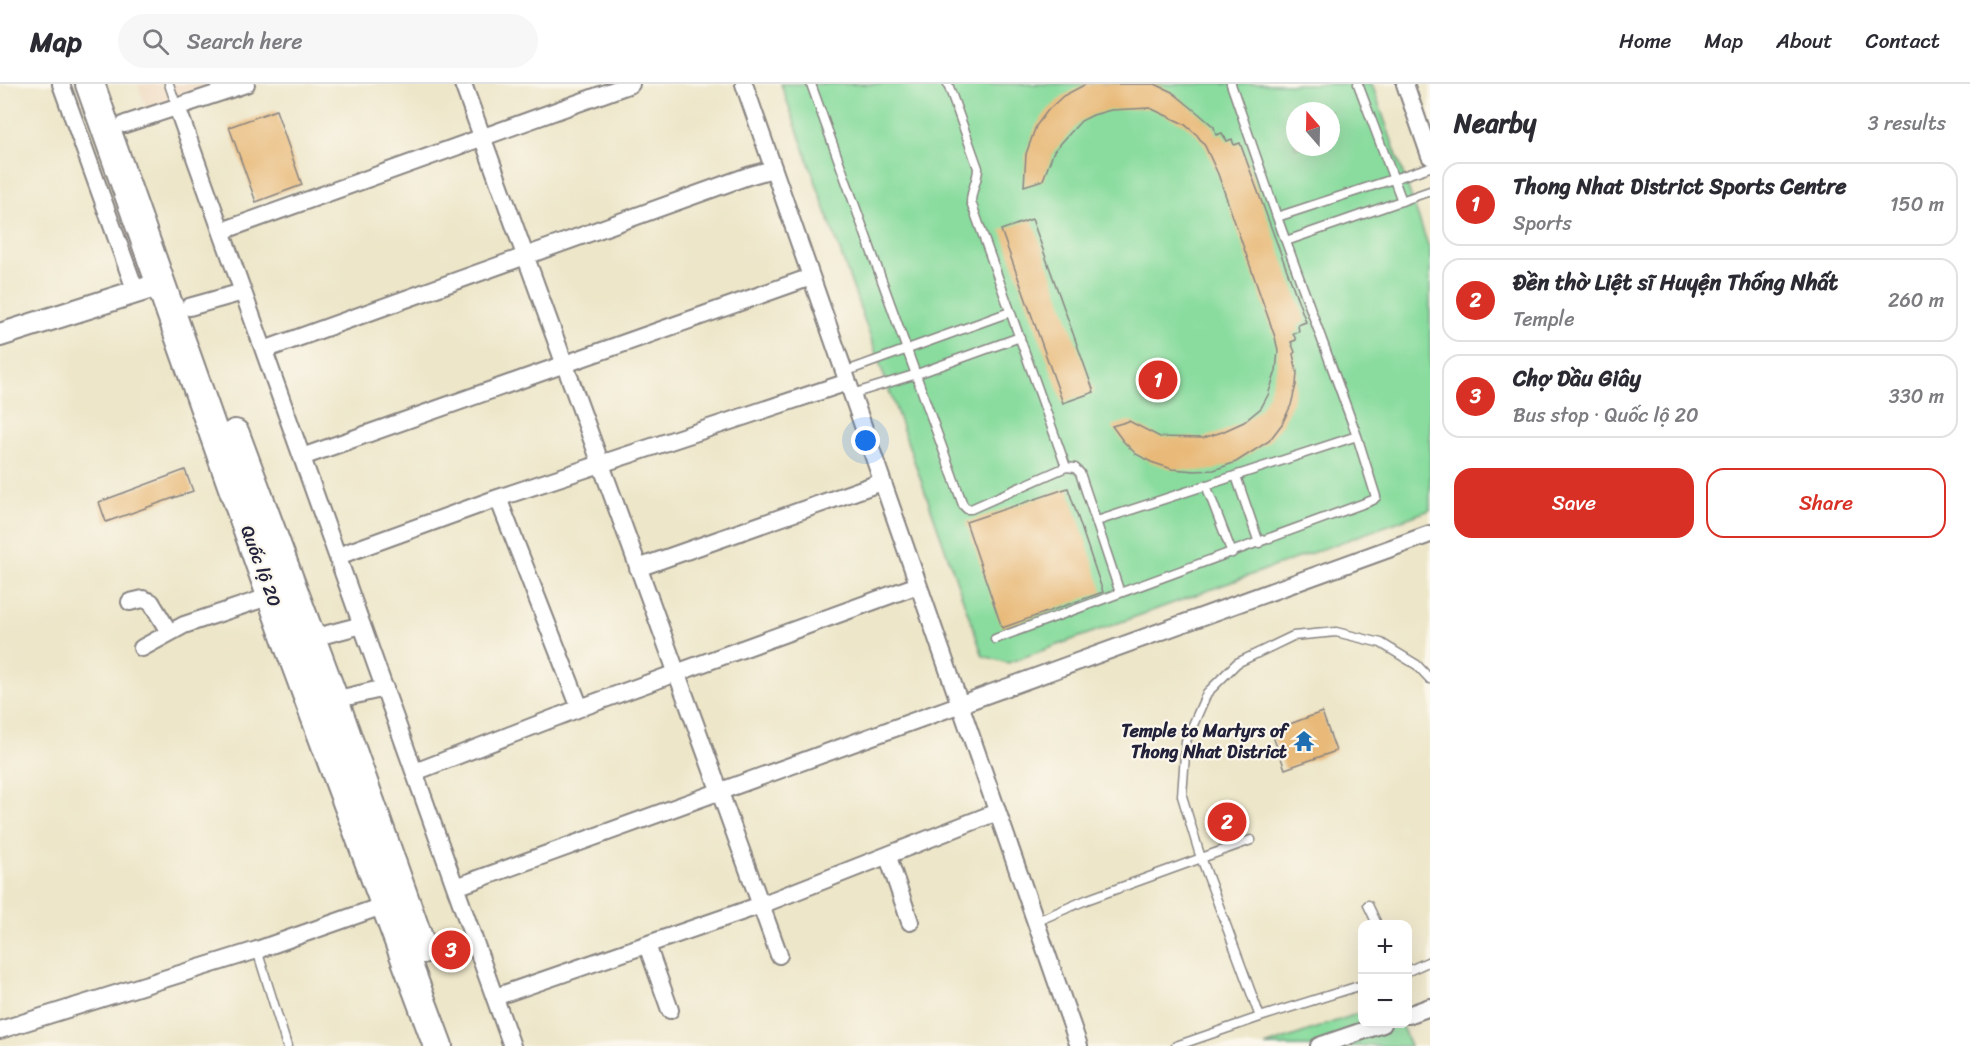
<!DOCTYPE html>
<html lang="en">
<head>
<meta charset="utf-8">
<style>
  body { margin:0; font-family:Sriracha,sans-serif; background:#f7f7f7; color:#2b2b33 }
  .controls { position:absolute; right:18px; bottom:18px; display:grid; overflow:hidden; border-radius:12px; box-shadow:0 6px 24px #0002 }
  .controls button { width:54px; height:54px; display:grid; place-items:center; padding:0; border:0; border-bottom:2px solid #e1e1e2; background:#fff; color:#2b2b33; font:30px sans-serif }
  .compass { position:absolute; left:1286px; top:18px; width:54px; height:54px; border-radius:50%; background:#fff; box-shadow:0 6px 24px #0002; rotate:340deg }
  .you { position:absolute; left:866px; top:357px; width:21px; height:21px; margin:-15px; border:4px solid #fff; border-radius:50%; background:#1a73e8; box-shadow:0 0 0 9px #1a73e833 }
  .badge { display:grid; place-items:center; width:39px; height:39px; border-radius:50%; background:#d93025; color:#fff; font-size:20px; font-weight:700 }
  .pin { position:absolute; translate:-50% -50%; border:3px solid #fff; box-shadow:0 2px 6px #0006 }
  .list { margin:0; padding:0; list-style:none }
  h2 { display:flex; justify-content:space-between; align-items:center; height:78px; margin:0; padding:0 24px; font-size:26px }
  h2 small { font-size:20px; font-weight:400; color:#7c7c81 }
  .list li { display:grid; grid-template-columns:39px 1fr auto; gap:18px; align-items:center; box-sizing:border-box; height:84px; margin:0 12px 12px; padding:0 12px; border:2px solid #e1e1e2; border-radius:18px }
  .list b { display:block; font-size:22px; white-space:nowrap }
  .list p { margin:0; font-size:20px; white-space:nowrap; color:#7c7c81 }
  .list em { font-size:20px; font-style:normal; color:#7c7c81 }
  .actions { display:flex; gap:12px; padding:18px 24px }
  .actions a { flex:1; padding:14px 0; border:2px solid #d93025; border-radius:18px; text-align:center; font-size:21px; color:#d93025 }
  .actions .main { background:#d93025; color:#fff }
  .icon { flex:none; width:33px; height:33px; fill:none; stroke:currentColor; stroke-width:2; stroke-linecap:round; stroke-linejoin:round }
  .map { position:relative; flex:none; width:1430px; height:962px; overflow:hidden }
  header { display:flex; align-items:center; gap:36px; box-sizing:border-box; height:84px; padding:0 30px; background:#fff; border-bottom:2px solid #e1e1e2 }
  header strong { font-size:28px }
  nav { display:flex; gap:33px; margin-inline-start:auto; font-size:21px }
  .search { width:420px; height:54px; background:#f7f7f7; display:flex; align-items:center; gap:15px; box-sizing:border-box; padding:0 21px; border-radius:33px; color:#7c7c81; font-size:22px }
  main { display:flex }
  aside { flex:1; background:#fff }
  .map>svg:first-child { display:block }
  .built { fill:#eed6bb }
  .green { fill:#89dc9e; stroke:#567f6c; stroke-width:1.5; fill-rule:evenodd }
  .building { fill:#e8b978 }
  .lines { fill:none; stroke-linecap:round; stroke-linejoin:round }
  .lane-casing { stroke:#888482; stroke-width:11 }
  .street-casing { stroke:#888482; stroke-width:20 }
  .secondary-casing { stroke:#888482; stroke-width:26 }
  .highway-casing { stroke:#888482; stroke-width:32 }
  .lane { stroke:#fff; stroke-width:8 }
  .street { stroke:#fff; stroke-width:16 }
  .secondary { stroke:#fff; stroke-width:22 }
  .highway { stroke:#fff; stroke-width:28 }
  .labels { text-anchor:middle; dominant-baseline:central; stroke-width:4.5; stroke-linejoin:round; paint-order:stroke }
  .street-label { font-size:18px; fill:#22223b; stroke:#fbf7ec }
  .poi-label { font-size:18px; font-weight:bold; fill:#22223b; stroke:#fbf7ec; text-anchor:end }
</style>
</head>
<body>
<header>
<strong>Map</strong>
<div class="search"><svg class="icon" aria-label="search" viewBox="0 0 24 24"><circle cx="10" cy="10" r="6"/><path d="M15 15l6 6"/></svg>Search here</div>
<nav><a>Home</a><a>Map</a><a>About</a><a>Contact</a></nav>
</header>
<main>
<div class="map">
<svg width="1430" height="962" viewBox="0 0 1430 962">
  <rect width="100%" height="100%" fill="#fbf7ec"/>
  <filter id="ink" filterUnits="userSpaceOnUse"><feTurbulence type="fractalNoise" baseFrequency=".0167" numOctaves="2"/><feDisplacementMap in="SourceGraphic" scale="12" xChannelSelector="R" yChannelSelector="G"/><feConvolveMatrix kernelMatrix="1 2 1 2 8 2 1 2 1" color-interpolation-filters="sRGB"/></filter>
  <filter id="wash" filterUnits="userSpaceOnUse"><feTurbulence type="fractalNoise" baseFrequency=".008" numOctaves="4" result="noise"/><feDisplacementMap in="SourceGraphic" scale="24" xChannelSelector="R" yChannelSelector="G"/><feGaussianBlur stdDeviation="1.35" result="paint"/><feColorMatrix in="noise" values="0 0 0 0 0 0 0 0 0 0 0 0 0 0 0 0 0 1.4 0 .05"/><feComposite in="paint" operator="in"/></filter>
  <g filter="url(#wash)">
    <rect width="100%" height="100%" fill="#ede6c9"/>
    <path class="built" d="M 138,0 L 232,0 L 148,29 Z"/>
    <path class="green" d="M 781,0 L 1372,0 L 1430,167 L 1430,426 L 1008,579 L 983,572 ZM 1295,27 L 1331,27 L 1331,63 L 1295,63 Z
      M 1362,928 L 1362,940 L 1401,940 L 1410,962 L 1265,962 Z"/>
    <g id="blocks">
      <path class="building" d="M 1086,0 L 1155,0 L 1172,8 L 1198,29 L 1214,43 L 1216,51 L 1222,49 L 1227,57 L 1232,55 L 1234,61 L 1240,59 L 1306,238 L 1298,241 L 1299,248 L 1293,249 L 1296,256 L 1291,258 L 1295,268 L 1293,270 L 1297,288 L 1296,301 L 1291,321 L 1282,340 L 1269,357 L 1236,378 L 1214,386 L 1195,387 L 1172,385 L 1151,378 L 1136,370 L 1123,357 L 1112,342 L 1129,337 L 1160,353 L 1203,354 L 1222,348 L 1244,338 L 1261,324 L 1268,311 L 1276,287 L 1278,267 L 1275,253 L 1218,90 L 1205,62 L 1197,51 L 1184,40 L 1150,24 L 1111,26 L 1093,31 L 1081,37 L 1054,67 L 1043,96 L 1024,102 L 1026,70 L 1036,42 L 1048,26 L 1063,12 Z
        M 276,26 L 302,101 L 256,118 L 229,43 Z
        M 1032,135 L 1094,308 L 1063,319 L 1001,146 Z
        M 185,386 L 193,407 L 106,438 L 99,418 Z
        M 1068,404 L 1103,508 L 1002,544 L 966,438 Z
        M 1322,628 L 1336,667 L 1285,685 L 1271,647 Z"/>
    </g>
  </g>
  <g filter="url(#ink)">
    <use href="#blocks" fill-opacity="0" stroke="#888482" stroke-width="1.5"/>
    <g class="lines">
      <defs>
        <path id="lane" d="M 169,0 L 177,23
          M 811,0 L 963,421 L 967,425 L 971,425 L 1066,383 L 1075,384 L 1080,389 L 1120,509
          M 948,0 L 978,84 C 978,96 971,106 971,118 L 1066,383
          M 1358,0 L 1402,117
          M 1277,133 L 1430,83
          M 1286,157 L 1430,107
          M 844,288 L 1010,228
          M 852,310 L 917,290 L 1020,253
          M 1236,392 L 1259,459
          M 1206,401 L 1232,469
          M 1097,437 L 1357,352
          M 995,555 L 1373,416 L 1376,413 L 1357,352 L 1277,133 L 1231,0
          M 1368,821 L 1377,840
          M 1035,838 L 1086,816 L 1251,756
          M 257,866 L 287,962
          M 1408,887 L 1430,877
          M 1260,933 L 1199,768 L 1182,712 L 1186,657 L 1207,609 L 1237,579 L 1293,552 L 1336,548 L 1381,559 L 1417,581 L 1430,595
          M 1176,962 L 1260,933 L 1362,901"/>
        <path id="street" d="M 61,0 L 136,208
          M 463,0 L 779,871
          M 744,0 L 1079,962
          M 1405,0 L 1430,72
          M 177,23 L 512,962
          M 125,40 L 246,0
          M 222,147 L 631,0
          M 189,223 L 243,208
          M 264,266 L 748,92 L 773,85
          M 302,373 L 811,193
          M 498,414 L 580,624
          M 338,472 L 498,414 L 845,299
          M 638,484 L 882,398
          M 130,518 L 143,515 L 151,518 L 169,548
          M 305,556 L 362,541
          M 142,564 L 184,541 L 271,512
          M 334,616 L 385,604
          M 415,688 L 580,624 L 918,501
          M 888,773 L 910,838
          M 456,803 L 1430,450
          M 647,861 L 670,926
          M 495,913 L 761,821 L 997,728
          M 1408,931 L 1430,923
          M 0,946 L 257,866 L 385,821
          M 1319,962 L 1383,940"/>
        <path id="secondary" d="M 0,251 L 161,200"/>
        <path id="highway" d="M 90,0 L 289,562 L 438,962
          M 235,350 L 334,616 L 422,865"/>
      </defs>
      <use href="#lane" class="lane-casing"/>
      <use href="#street" class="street-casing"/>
      <use href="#secondary" class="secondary-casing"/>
      <use href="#highway" class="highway-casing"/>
      <use href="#lane" class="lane"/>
      <use href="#street" class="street"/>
      <use href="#secondary" class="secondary"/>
      <use href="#highway" class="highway"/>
    </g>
  </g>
  <defs>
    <symbol id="temple-bare" viewBox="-9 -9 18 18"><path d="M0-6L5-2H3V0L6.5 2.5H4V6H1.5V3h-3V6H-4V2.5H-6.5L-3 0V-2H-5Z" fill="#1f6fb2" stroke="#fbf7ec" stroke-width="2.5" paint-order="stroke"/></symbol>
  </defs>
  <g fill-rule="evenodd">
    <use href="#temple-bare" x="1289" y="642" width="30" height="30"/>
  </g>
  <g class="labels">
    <g class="street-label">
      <text transform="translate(261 482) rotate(70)">Quốc lộ 20</text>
    </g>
    <g class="poi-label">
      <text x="1287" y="647">Temple to Martyrs of<tspan x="1287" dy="21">Thong Nhat District</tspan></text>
    </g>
  </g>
</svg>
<div class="controls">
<button>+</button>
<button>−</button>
</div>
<svg class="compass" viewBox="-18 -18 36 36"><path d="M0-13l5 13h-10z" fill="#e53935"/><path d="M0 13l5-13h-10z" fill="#7c7c81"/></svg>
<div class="you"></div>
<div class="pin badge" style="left:1158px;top:296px">1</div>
<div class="pin badge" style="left:1227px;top:738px">2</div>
<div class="pin badge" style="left:451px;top:866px">3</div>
</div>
<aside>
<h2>Nearby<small>3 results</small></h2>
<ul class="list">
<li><span class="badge">1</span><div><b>Thong Nhat District Sports Centre</b><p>Sports</p></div><em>150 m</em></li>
<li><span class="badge">2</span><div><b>Đền thờ Liệt sĩ Huyện Thống Nhất</b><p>Temple</p></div><em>260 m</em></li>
<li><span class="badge">3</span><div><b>Chợ Dầu Giây</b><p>Bus stop · Quốc lộ 20</p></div><em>330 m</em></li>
</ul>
<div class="actions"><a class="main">Save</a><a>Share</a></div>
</aside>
</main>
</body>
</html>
